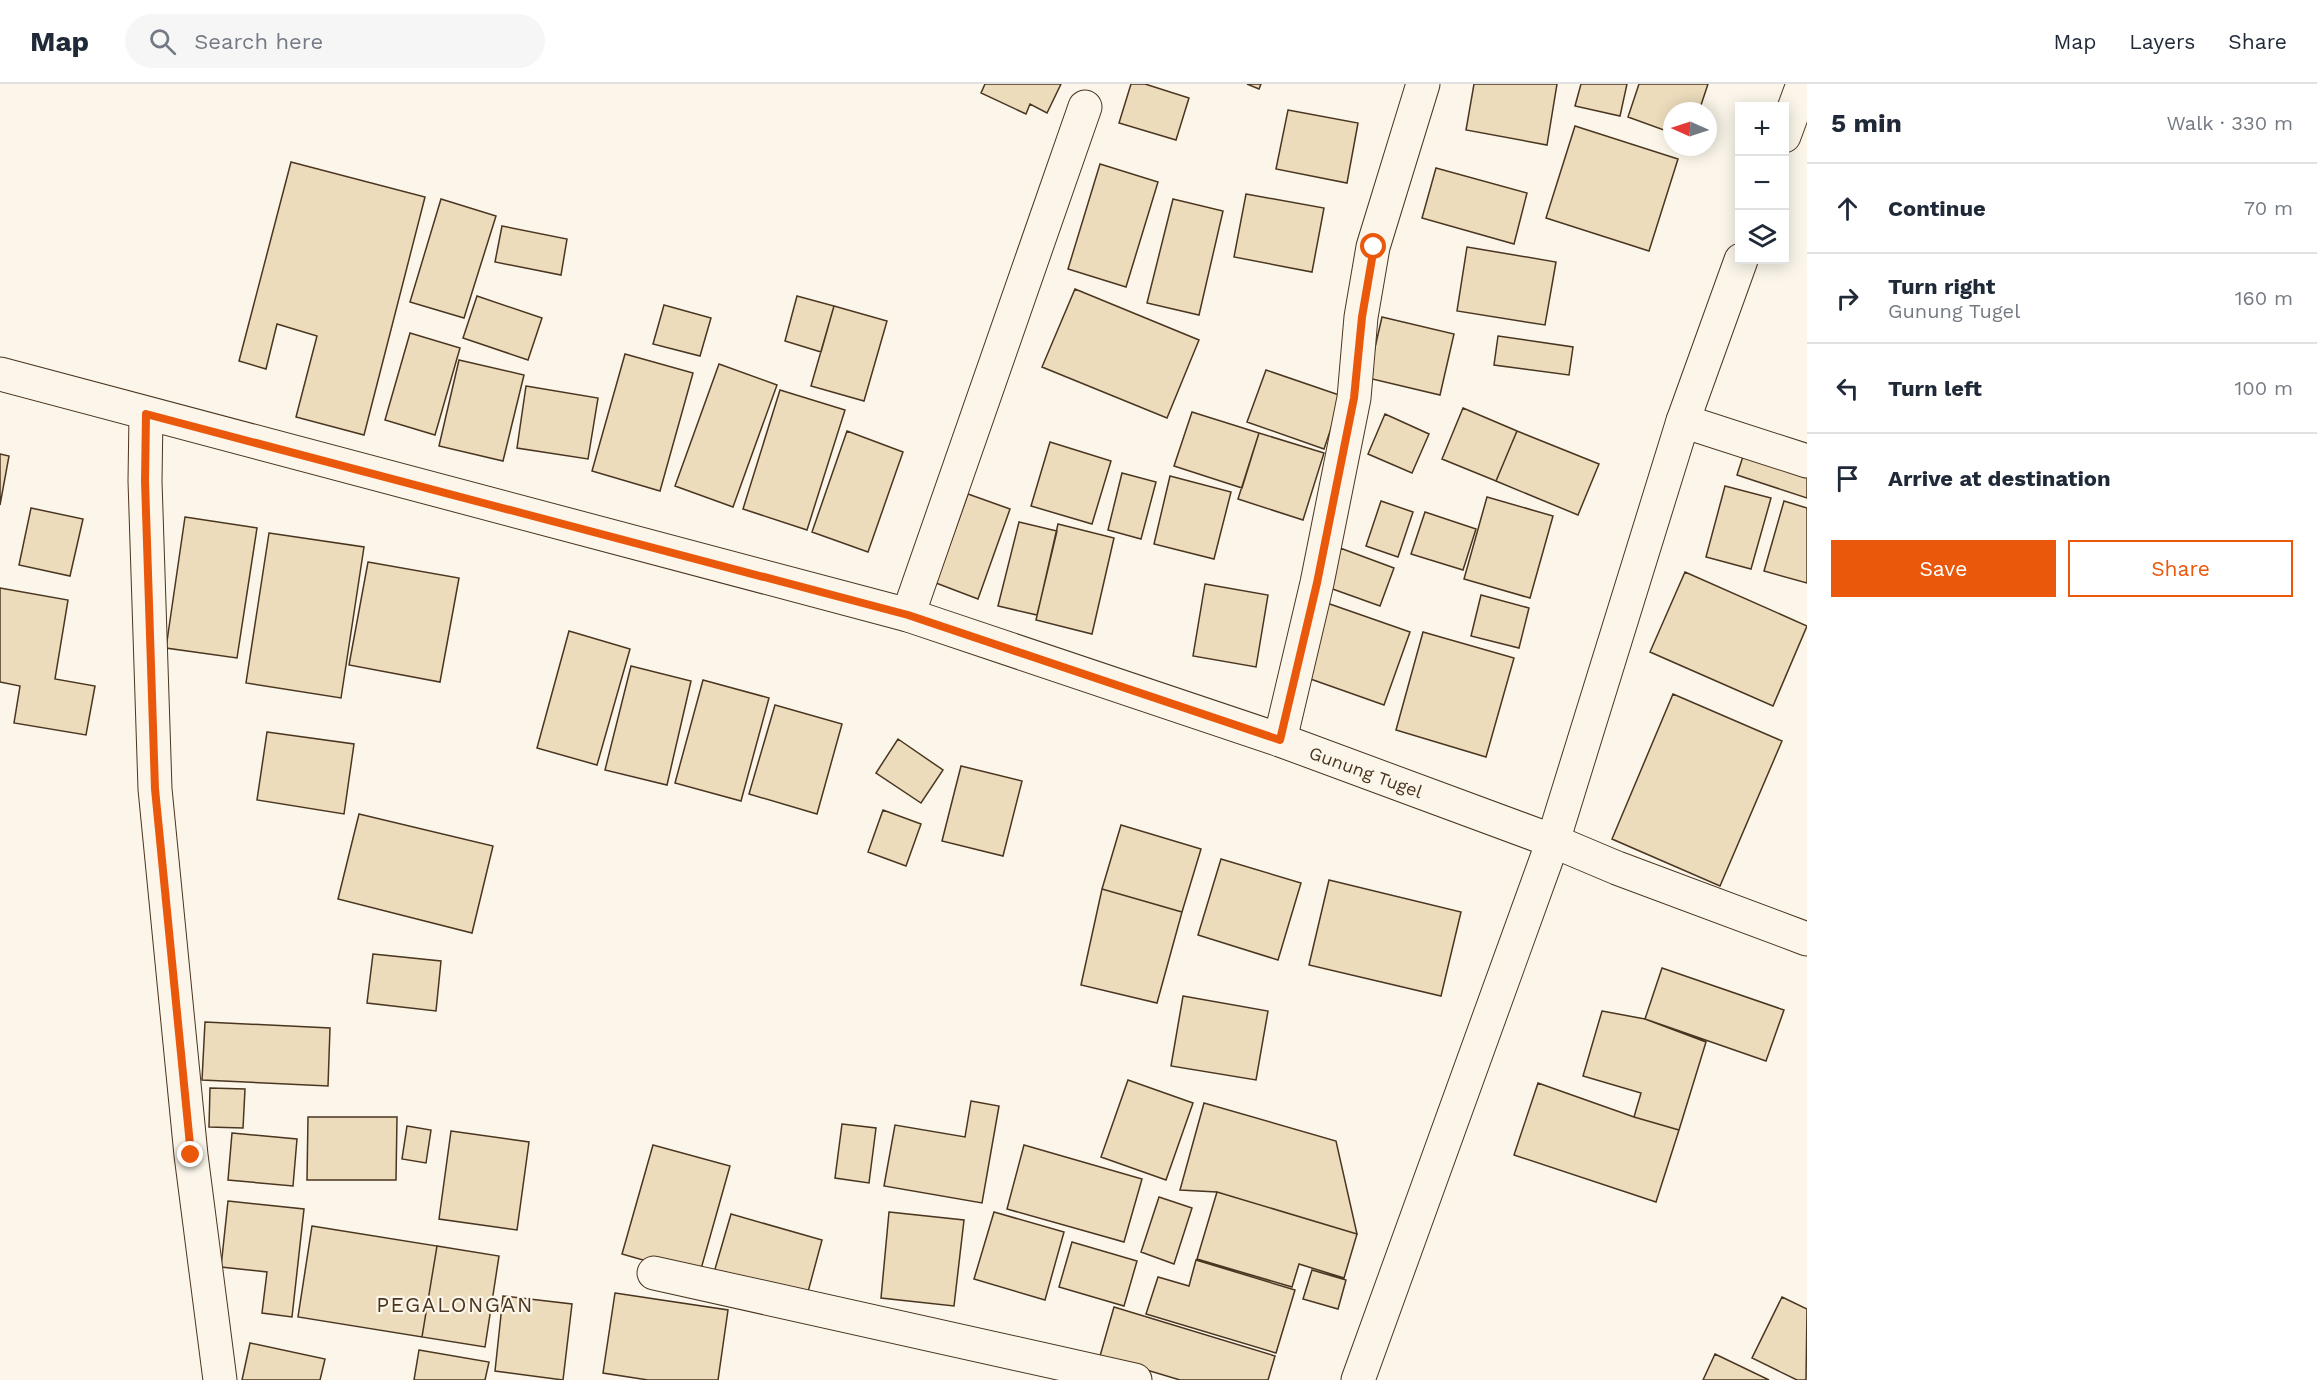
<!DOCTYPE html>
<html lang="en">
<head>
<meta charset="utf-8">
<style>
  body { margin:0; font-family:"Work Sans",sans-serif; background:#f6f6f7; color:#1f2937 }
  .controls { position:absolute; right:18px; top:18px; display:grid; overflow:hidden; border-radius:0px; box-shadow:0 3px 15px #0003 }
  .controls button { width:54px; height:54px; display:grid; place-items:center; padding:0; border:0; border-bottom:2px solid #e0e1e3; background:#fff; color:#1f2937; font:30px sans-serif }
  .compass { position:absolute; left:1663px; top:18px; width:54px; height:54px; border-radius:50%; background:#fff; box-shadow:0 3px 15px #0003; rotate:273deg }
  .stop { position:absolute; width:18px; height:18px; margin:-14px; border:4px solid #ea580c; border-radius:50%; background:#fff }
  .stop.end { background:#ea580c; border-color:#fff; box-shadow:0 2px 6px #0008 }
  .list { margin:0; padding:0; list-style:none }
  h2 { display:flex; justify-content:space-between; align-items:center; height:78px; margin:0; padding:0 24px; font-size:26px }
  h2 small { font-size:20px; font-weight:400; color:#747a83 }
  .list li { display:grid; grid-template-columns:39px 1fr auto; gap:18px; align-items:center; box-sizing:border-box; height:90px; padding:0 24px; border-top:2px solid #e0e1e3 }
  .list b { display:block; font-size:22px; white-space:nowrap }
  .list p { margin:0; font-size:20px; white-space:nowrap; color:#747a83 }
  .list em { font-size:20px; font-style:normal; color:#747a83 }
  .actions { display:flex; gap:12px; padding:18px 24px }
  .actions a { flex:1; padding:14px 0; border:2px solid #ea580c; border-radius:0px; text-align:center; font-size:21px; color:#ea580c }
  .actions .main { background:#ea580c; color:#fff }
  .icon { flex:none; width:33px; height:33px; fill:none; stroke:currentColor; stroke-width:2; stroke-linecap:round; stroke-linejoin:round }
  .map { position:relative; flex:none; width:1807px; height:1296px; overflow:hidden }
  header { display:flex; align-items:center; gap:36px; box-sizing:border-box; height:84px; padding:0 30px; background:#fff; border-bottom:2px solid #e0e1e3 }
  header strong { font-size:28px }
  nav { display:flex; gap:33px; margin-inline-start:auto; font-size:21px }
  .search { width:420px; height:54px; background:#f6f6f7; display:flex; align-items:center; gap:15px; box-sizing:border-box; padding:0 21px; border-radius:33px; color:#747a83; font-size:22px }
  main { display:flex }
  aside { flex:1; background:#fff }
  .map>svg:first-child { display:block }
  .building { fill:#ecdcbc; stroke:#4a3520; stroke-width:1.5 }
  .lines { fill:none; stroke-linecap:round; stroke-linejoin:round }
  .street-casing { stroke:#4a3520; stroke-width:35 }
  .primary-casing { stroke:#4a3520; stroke-width:35 }
  .street { stroke:#fbf6e9; stroke-width:33 }
  .primary { stroke:#fbf6e9; stroke-width:33 }
  .route { stroke:#ea580c; stroke-width:8 }
  .labels { text-anchor:middle; dominant-baseline:central; stroke-width:4.5; stroke-linejoin:round; paint-order:stroke }
  .street-label { font-size:18px; fill:#4a3520; stroke:#fbf6e9 }
  .quarter-label { font-size:21px; letter-spacing:1.5px; fill:#4a3520; stroke:#fbf6e9 }
</style>
</head>
<body>
<header>
<strong>Map</strong>
<div class="search"><svg class="icon" aria-label="search" viewBox="0 0 24 24"><circle cx="10" cy="10" r="6"/><path d="M15 15l6 6"/></svg>Search here</div>
<nav><a>Map</a><a>Layers</a><a>Share</a></nav>
</header>
<main>
<div class="map">
<svg width="1807" height="1296" viewBox="0 0 1807 1296">
  <rect width="100%" height="100%" fill="#fbf6e9"/>
  <path class="building" d="M 985,0 L 1061,0 L 1047,29 L 1030,20 L 1026,30 L 981,9 Z
    M 1131,0 L 1145,0 L 1189,14 L 1176,56 L 1119,39 Z
    M 1247,0 L 1261,0 L 1259,5 Z
    M 1474,0 L 1557,0 L 1547,61 L 1466,46 Z
    M 1581,0 L 1627,0 L 1620,32 L 1575,22 Z
    M 1639,0 L 1708,0 L 1699,27 L 1672,27 L 1672,49 L 1628,33 Z
    M 1288,26 L 1358,39 L 1347,99 L 1276,85 Z
    M 1575,42 L 1678,75 L 1649,167 L 1546,134 Z
    M 291,78 L 425,113 L 364,351 L 296,333 L 317,252 L 277,240 L 266,285 L 239,277 Z
    M 1100,80 L 1158,98 L 1126,203 L 1068,185 Z
    M 1436,84 L 1527,109 L 1514,160 L 1422,134 Z
    M 1246,110 L 1324,124 L 1312,188 L 1234,173 Z
    M 441,115 L 496,132 L 464,234 L 410,218 Z
    M 1173,115 L 1223,127 L 1199,231 L 1147,219 Z
    M 502,142 L 567,155 L 561,191 L 495,178 Z
    M 1467,163 L 1556,178 L 1545,241 L 1457,227 Z
    M 1075,205 L 1199,256 L 1167,334 L 1042,283 Z
    M 477,212 L 542,234 L 528,276 L 463,254 Z
    M 797,212 L 834,222 L 821,268 L 785,257 Z
    M 664,221 L 711,234 L 700,272 L 653,260 Z
    M 834,222 L 887,237 L 864,317 L 811,302 Z
    M 1382,233 L 1454,250 L 1440,311 L 1368,294 Z
    M 410,249 L 460,264 L 435,351 L 385,336 Z
    M 1498,252 L 1573,263 L 1569,291 L 1494,281 Z
    M 625,270 L 693,289 L 660,407 L 592,387 Z
    M 459,276 L 524,291 L 503,377 L 439,362 Z
    M 719,280 L 777,301 L 733,423 L 675,402 Z
    M 1266,286 L 1342,312 L 1324,365 L 1247,338 Z
    M 526,302 L 598,314 L 588,375 L 517,364 Z
    M 780,306 L 845,326 L 807,446 L 743,425 Z
    M 1463,324 L 1517,347 L 1496,397 L 1442,375 Z
    M 1192,328 L 1259,349 L 1242,404 L 1174,382 Z
    M 1385,330 L 1429,350 L 1412,389 L 1368,370 Z
    M 847,347 L 903,368 L 868,468 L 812,448 Z
    M 1517,347 L 1599,380 L 1578,431 L 1496,397 Z
    M 1259,349 L 1324,369 L 1303,436 L 1238,415 Z
    M 1050,358 L 1111,377 L 1092,440 L 1031,422 Z
    M 1747,360 L 1807,380 L 1807,414 L 1737,391 Z
    M 0,370 L 9,372 L 0,421 Z
    M 1122,389 L 1156,398 L 1141,455 L 1108,446 Z
    M 1170,392 L 1231,408 L 1214,475 L 1154,460 Z
    M 1725,402 L 1771,414 L 1751,485 L 1706,473 Z
    M 968,410 L 1010,425 L 978,515 L 936,499 Z
    M 1487,413 L 1553,432 L 1530,514 L 1464,495 Z
    M 1381,417 L 1413,428 L 1398,473 L 1366,462 Z
    M 1784,417 L 1807,424 L 1807,499 L 1764,487 Z
    M 31,424 L 83,435 L 70,492 L 19,481 Z
    M 1425,428 L 1476,445 L 1463,486 L 1411,470 Z
    M 185,433 L 257,444 L 237,574 L 166,564 Z
    M 1019,438 L 1057,447 L 1037,531 L 998,522 Z
    M 1058,440 L 1114,454 L 1092,550 L 1036,536 Z
    M 269,449 L 364,463 L 341,614 L 246,599 Z
    M 1340,464 L 1394,484 L 1380,522 L 1327,503 Z
    M 368,478 L 459,494 L 440,598 L 349,581 Z
    M 1685,488 L 1807,542 L 1773,622 L 1650,568 Z
    M 1205,500 L 1268,511 L 1256,583 L 1193,572 Z
    M 0,504 L 68,516 L 55,595 L 95,602 L 86,651 L 14,639 L 20,602 L 0,598 Z
    M 1481,511 L 1529,524 L 1519,564 L 1471,552 Z
    M 1327,519 L 1410,548 L 1384,621 L 1302,592 Z
    M 569,547 L 630,565 L 597,681 L 537,664 Z
    M 1423,548 L 1514,574 L 1486,673 L 1396,646 Z
    M 631,582 L 691,597 L 667,701 L 605,686 Z
    M 703,596 L 769,614 L 741,717 L 675,699 Z
    M 1673,610 L 1782,657 L 1720,802 L 1612,755 Z
    M 775,621 L 842,640 L 817,730 L 749,710 Z
    M 267,648 L 354,660 L 344,730 L 257,716 Z
    M 898,655 L 943,686 L 921,719 L 876,689 Z
    M 961,682 L 1022,697 L 1003,772 L 942,757 Z
    M 883,726 L 921,740 L 906,782 L 868,768 Z
    M 359,730 L 493,762 L 472,849 L 338,815 Z
    M 1121,741 L 1201,765 L 1182,828 L 1102,805 Z
    M 1221,775 L 1301,799 L 1278,876 L 1198,851 Z
    M 1329,796 L 1461,828 L 1441,912 L 1309,881 Z
    M 1102,805 L 1182,828 L 1157,919 L 1081,901 Z
    M 373,870 L 441,877 L 436,927 L 367,919 Z
    M 1662,884 L 1784,926 L 1766,977 L 1645,935 Z
    M 1183,912 L 1268,927 L 1256,996 L 1171,982 Z
    M 1602,927 L 1645,935 L 1706,958 L 1679,1046 L 1634,1033 L 1641,1009 L 1583,992 Z
    M 205,938 L 330,944 L 328,1002 L 202,996 Z
    M 1128,996 L 1193,1019 L 1166,1096 L 1101,1073 Z
    M 1538,999 L 1634,1033 L 1679,1046 L 1656,1118 L 1514,1071 Z
    M 210,1004 L 245,1005 L 243,1044 L 209,1043 Z
    M 971,1017 L 999,1022 L 982,1119 L 884,1102 L 895,1041 L 965,1053 Z
    M 1204,1019 L 1336,1057 L 1357,1150 L 1217,1108 L 1180,1106 Z
    M 308,1033 L 397,1033 L 396,1096 L 307,1096 Z
    M 842,1040 L 876,1044 L 869,1099 L 835,1094 Z
    M 407,1042 L 431,1046 L 426,1079 L 402,1075 Z
    M 451,1047 L 529,1058 L 517,1146 L 439,1135 Z
    M 232,1049 L 297,1055 L 293,1102 L 228,1096 Z
    M 653,1061 L 730,1082 L 699,1192 L 622,1170 Z
    M 1024,1061 L 1142,1095 L 1124,1158 L 1007,1125 Z
    M 1217,1108 L 1357,1150 L 1344,1194 L 1299,1180 L 1292,1203 L 1197,1175 Z
    M 1159,1113 L 1192,1124 L 1174,1180 L 1141,1168 Z
    M 228,1117 L 304,1125 L 292,1233 L 262,1229 L 267,1188 L 221,1183 Z
    M 889,1128 L 964,1136 L 954,1222 L 881,1214 Z
    M 994,1128 L 1064,1148 L 1045,1216 L 974,1195 Z
    M 731,1130 L 822,1156 L 805,1219 L 713,1192 Z
    M 312,1142 L 437,1162 L 422,1253 L 298,1233 Z
    M 1072,1158 L 1137,1177 L 1124,1222 L 1059,1203 Z
    M 437,1162 L 499,1172 L 485,1263 L 422,1253 Z
    M 1196,1176 L 1295,1206 L 1276,1269 L 1146,1230 L 1158,1193 L 1189,1202 Z
    M 1312,1186 L 1346,1196 L 1338,1225 L 1303,1215 Z
    M 615,1209 L 728,1226 L 718,1296 L 648,1296 L 603,1289 Z
    M 503,1212 L 572,1220 L 563,1296 L 495,1287 Z
    M 1782,1213 L 1807,1225 L 1806,1296 L 1797,1296 L 1752,1274 Z
    M 1114,1223 L 1275,1272 L 1268,1296 L 1180,1296 L 1100,1272 Z
    M 250,1259 L 325,1275 L 320,1296 L 242,1296 Z
    M 419,1266 L 489,1278 L 485,1296 L 414,1296 Z
    M 1715,1270 L 1769,1296 L 1703,1296 Z"/>
  <g class="lines">
    <defs>
      <path id="street" d="M 146,330 L 145,397 L 155,705 L 191,1071 L 220,1296
        M 1683,337 L 1807,377
        M 908,531 L 1085,23
        M 1280,656 L 1317,499 L 1354,314 L 1361,233 L 1373,163 L 1423,0
        M 1553,757 L 1617,784 L 1807,855
        M 654,1189 L 1135,1296"/>
      <path id="primary" d="M 1784,52 L 1803,0
        M 0,290 L 908,531 L 1280,656 L 1553,757
        M 1358,1296 L 1553,757 L 1683,337 L 1741,176"/>
    </defs>
    <use href="#street" class="street-casing"/>
    <use href="#primary" class="primary-casing"/>
    <use href="#street" class="street"/>
    <use href="#primary" class="primary"/>
  </g>
  <g class="lines">
    <path class="route" d="M 191,1071 L 155,705 L 145,397 L 146,330 L 908,531 L 1280,656 L 1317,499 L 1354,314 L 1362,233 L 1374,163"/>
  </g>
  <g class="labels">
    <g class="street-label">
      <text transform="translate(1366 688) rotate(20)">Gunung Tugel</text>
    </g>
    <g class="quarter-label">
      <text x="455" y="1220">PEGALONGAN</text>
    </g>
  </g>
</svg>
<div class="controls">
<button>+</button>
<button>−</button>
<button><svg class="icon" aria-label="layers" viewBox="0 0 24 24"><path d="M12 4l9 5-9 5-9-5zM3 14l9 5 9-5"/></svg></button>
</div>
<svg class="compass" viewBox="-18 -18 36 36"><path d="M0-13l5 13h-10z" fill="#e53935"/><path d="M0 13l5-13h-10z" fill="#747a83"/></svg>
<div class="stop" style="left:1374px;top:163px"></div>
<div class="stop end" style="left:191px;top:1071px"></div>
</div>
<aside>
<h2>5 min<small>Walk · 330 m</small></h2>
<ul class="list">
<li><svg class="icon" aria-label="ahead" viewBox="0 0 24 24"><path d="M12 20V5M6 11l6-6 6 6"/></svg><div><b>Continue</b></div><em>70 m</em></li>
<li><svg class="icon" aria-label="right" viewBox="0 0 24 24"><path d="M7 20v-9h11M14 6l5 5-5 5"/></svg><div><b>Turn right</b><p>Gunung Tugel</p></div><em>160 m</em></li>
<li><svg class="icon" aria-label="left" viewBox="0 0 24 24"><path d="M17 20v-9H6M10 6l-5 5 5 5"/></svg><div><b>Turn left</b></div><em>100 m</em></li>
<li><svg class="icon" aria-label="arrive" viewBox="0 0 24 24"><path d="M6 21V4h12l-3 4 3 4H6"/></svg><div><b>Arrive at destination</b></div></li>
</ul>
<div class="actions"><a class="main">Save</a><a>Share</a></div>
</aside>
</main>
</body>
</html>
